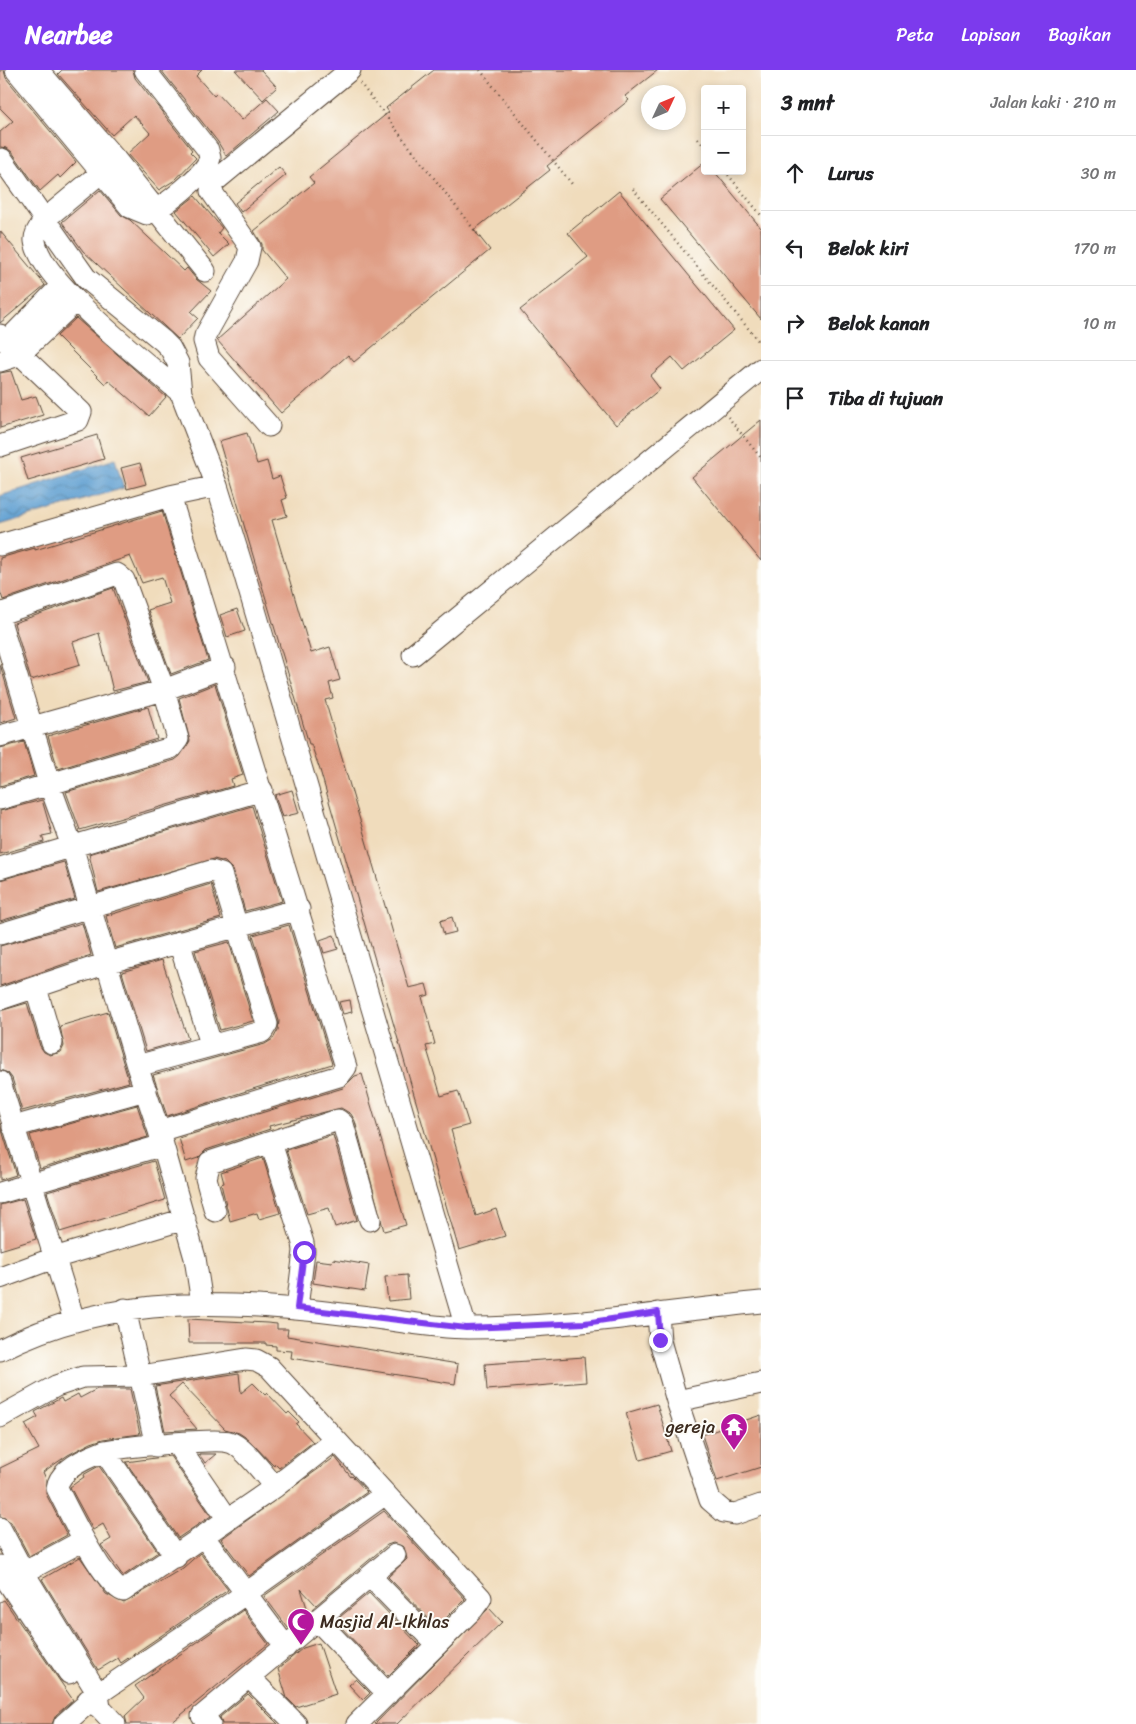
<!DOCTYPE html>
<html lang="id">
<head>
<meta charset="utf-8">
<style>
  body { margin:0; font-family:Sriracha,sans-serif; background:#f6f6f6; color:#202124 }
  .controls { position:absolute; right:15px; top:15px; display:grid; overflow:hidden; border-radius:5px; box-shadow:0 2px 8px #0003 }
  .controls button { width:45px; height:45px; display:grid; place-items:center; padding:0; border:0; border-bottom:1px solid #e0e0e0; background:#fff; color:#202124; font:25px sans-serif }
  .compass { position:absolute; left:641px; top:15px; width:45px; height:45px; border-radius:50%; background:#fff; box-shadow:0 2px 8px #0003; rotate:46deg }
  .stop { position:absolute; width:15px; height:15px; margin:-11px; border:4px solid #7c3aed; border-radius:50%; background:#fff }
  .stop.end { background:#7c3aed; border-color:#fff; box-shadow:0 1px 5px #0008 }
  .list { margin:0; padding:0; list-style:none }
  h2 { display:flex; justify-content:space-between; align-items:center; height:65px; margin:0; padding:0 20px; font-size:21px }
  h2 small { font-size:16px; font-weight:400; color:#757577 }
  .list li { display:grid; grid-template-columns:32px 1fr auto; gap:15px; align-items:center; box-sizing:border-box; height:75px; padding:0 20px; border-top:1px solid #e0e0e0 }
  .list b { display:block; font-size:19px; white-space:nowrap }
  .list em { font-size:16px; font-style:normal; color:#757577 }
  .icon { flex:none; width:28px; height:28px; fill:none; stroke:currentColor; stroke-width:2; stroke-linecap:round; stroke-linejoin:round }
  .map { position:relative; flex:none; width:761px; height:1654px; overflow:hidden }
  header { display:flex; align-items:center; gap:30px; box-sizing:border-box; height:70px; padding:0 25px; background:#7c3aed; color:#fff }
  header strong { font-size:24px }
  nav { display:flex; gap:28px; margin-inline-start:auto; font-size:18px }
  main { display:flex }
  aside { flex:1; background:#fff }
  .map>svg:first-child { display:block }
  .water { fill:url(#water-waves); stroke:#4c6478 }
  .building { fill:#df9c83 }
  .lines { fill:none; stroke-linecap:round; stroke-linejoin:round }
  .minor-casing { stroke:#564536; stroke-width:23 }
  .path { stroke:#564536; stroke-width:2.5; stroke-dasharray:1 4; stroke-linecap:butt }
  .minor { stroke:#fff; stroke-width:21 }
  .route { stroke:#7c3aed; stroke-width:6 }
  .labels { text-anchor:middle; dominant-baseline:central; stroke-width:4; stroke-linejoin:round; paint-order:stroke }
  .poi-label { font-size:18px; fill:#3b2a1e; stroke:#fdfcf7; text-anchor:end }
</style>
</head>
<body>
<header>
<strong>Nearbee</strong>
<nav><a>Peta</a><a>Lapisan</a><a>Bagikan</a></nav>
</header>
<main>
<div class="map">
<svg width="761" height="1654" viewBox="0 0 761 1654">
  <defs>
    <pattern id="water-waves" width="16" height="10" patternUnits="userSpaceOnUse" patternTransform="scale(1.25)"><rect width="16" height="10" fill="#5e9fd1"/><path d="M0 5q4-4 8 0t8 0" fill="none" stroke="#4f82a9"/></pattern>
  </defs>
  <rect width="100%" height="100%" fill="#fdfcf7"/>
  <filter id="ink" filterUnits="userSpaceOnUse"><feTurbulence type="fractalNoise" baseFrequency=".02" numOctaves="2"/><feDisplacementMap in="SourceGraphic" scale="10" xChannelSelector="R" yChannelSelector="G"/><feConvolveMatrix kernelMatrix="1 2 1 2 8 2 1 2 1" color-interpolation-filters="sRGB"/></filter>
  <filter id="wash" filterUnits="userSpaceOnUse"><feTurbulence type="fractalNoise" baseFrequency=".0096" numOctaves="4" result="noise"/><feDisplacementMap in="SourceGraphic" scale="20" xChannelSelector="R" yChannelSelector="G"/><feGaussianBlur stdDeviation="1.12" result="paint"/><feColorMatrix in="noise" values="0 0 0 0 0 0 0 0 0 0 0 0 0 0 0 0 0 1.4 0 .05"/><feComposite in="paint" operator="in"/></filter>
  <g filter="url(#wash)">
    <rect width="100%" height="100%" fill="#f0dcbc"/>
    <path class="water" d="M 115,389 L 124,418 L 0,455 L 0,426 Z"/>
    <g id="blocks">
      <path class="building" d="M 0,0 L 4,0 L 6,8 L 76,92 L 60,108 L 58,105 L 40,121 L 12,82 L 7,78 L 0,77 L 0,62 L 13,51 L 0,38 Z
        M 62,0 L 133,0 L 135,8 L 192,80 L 190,82 L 196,88 L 175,110 L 159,120 L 127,84 L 150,63 L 134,45 L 112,65 L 58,4 Z
        M 161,0 L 202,0 L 196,6 L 214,26 L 217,23 L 242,50 L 267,28 L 279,41 L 226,86 L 218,72 Z
        M 235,0 L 261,0 L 277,17 L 263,30 Z
        M 434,0 L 658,0 L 625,26 L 629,30 L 547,96 L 550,100 L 474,160 L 490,180 L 354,292 L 348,285 L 281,343 L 217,270 L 286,209 L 262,180 L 262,174 L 254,161 L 314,113 L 309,107 L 389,42 L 386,38 Z
        M 705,92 L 705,101 L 714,101 L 761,158 L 761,249 L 660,129 Z
        M 279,97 L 286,105 L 241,142 L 235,133 Z
        M 100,120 L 121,145 L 130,150 L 184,201 L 187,198 L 196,209 L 211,221 L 191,242 L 198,248 L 178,269 L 83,181 L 62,152 Z
        M 619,121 L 734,260 L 684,301 L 672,287 L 650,306 L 660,319 L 616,355 L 520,240 L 588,187 L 568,163 Z
        M 195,126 L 222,158 L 218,163 L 229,174 L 214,187 L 176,141 Z
        M 0,161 L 45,215 L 0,253 Z
        M 76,248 L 166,327 L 149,346 L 108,310 L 105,314 L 57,266 Z
        M 11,301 L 21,330 L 36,326 L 43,345 L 0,358 L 0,303 Z
        M 761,350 L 761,491 L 692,407 Z
        M 247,363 L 257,394 L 267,391 L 272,409 L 280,406 L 287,428 L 282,430 L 287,446 L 272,450 L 311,583 L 330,577 L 340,610 L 329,613 L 333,628 L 325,630 L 409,918 L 426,914 L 429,925 L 422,927 L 435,974 L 426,976 L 441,1026 L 458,1021 L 469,1055 L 451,1060 L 476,1146 L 496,1139 L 505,1166 L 459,1180 L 320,700 L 311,674 L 309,674 L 219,371 Z
        M 97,365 L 104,389 L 28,411 L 21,388 Z
        M 140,393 L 146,414 L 127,419 L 121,398 Z
        M 162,441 L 208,590 L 171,604 L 148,540 L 170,533 L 162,507 L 142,513 L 130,486 L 3,530 L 0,521 L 0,488 L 35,478 L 35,480 Z
        M 113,518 L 148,612 L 113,621 L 99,563 L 73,572 L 80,595 L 31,610 L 14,553 Z
        M 237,539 L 245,561 L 227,567 L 220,545 Z
        M 0,594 L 16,648 L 0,653 Z
        M 215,614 L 243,705 L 231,709 L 233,716 L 80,760 L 66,722 L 175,690 L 180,686 L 190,671 L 179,628 Z
        M 148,637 L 157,669 L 58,699 L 48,666 Z
        M 24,672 L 34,706 L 0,716 L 0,678 Z
        M 292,720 L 299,743 L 282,747 L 275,725 Z
        M 42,730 L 52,764 L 42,766 L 44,772 L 0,784 L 0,741 Z
        M 252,736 L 282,831 L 245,841 L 233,800 L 225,792 L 214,789 L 98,822 L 89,784 Z
        M 64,792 L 75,829 L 0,851 L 0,810 Z
        M 211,814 L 221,848 L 115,878 L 106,846 Z
        M 452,847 L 456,862 L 444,865 L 440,851 Z
        M 82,853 L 91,885 L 0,916 L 0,876 Z
        M 289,855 L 332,994 L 167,1046 L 153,1005 L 265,974 L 273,969 L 278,960 L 279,951 L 253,865 Z
        M 334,865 L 338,879 L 324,883 L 320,870 Z
        M 229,872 L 253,951 L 220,960 L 195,881 Z
        M 162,890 L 188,969 L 146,981 L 122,902 Z
        M 350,930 L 352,942 L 343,944 L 339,932 Z
        M 27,933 L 40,976 L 44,982 L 50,985 L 61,982 L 64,976 L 60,956 L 108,942 L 129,1012 L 22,1041 L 12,1008 L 8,1003 L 0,1000 L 0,941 Z
        M 362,1004 L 406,1155 L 384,1161 L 355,1051 L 351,1044 L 341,1038 L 269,1056 L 270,1059 L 206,1080 L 198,1088 L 186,1092 L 179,1068 L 343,1018 L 355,1006 Z
        M 137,1035 L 148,1067 L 40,1098 L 30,1065 Z
        M 0,1054 L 16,1105 L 0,1110 Z
        M 333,1065 L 357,1150 L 335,1157 L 329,1138 L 307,1144 L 286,1080 Z
        M 263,1088 L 280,1143 L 259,1149 L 257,1143 L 230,1151 L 221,1114 L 224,1113 L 221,1102 Z
        M 154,1091 L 165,1130 L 60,1162 L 47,1122 Z
        M 23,1129 L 36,1169 L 0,1180 L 0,1135 Z
        M 333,1189 L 369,1195 L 365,1221 L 313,1213 L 316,1190 L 332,1192 Z
        M 407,1205 L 409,1229 L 388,1231 L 385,1207 Z
        M 188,1249 L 267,1253 L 277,1254 L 277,1259 L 288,1259 L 287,1266 L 458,1294 L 455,1314 L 291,1288 L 292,1281 L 276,1280 L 276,1276 L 266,1275 L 266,1273 L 189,1273 Z
        M 584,1287 L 586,1312 L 487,1320 L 485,1294 Z
        M 239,1303 L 241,1323 L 253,1313 L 265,1325 L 267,1323 L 287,1344 L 289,1342 L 299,1352 L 296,1354 L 313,1372 L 279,1398 L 275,1394 L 274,1396 L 248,1369 L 239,1363 L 225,1359 L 182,1314 L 169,1326 L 197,1359 L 165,1361 L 155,1316 Z
        M 97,1319 L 130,1319 L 140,1364 L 103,1369 L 91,1373 L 68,1385 L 43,1402 L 46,1409 L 46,1424 L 67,1465 L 29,1486 L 11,1452 L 0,1446 L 0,1398 L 39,1379 L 25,1354 L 38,1347 L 35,1342 L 61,1328 L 63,1332 L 78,1324 L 80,1328 Z
        M 657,1334 L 671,1381 L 640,1390 L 626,1343 Z
        M 761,1345 L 761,1397 L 717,1411 L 702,1365 Z
        M 199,1384 L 216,1384 L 205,1393 Z
        M 170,1386 L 211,1446 L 178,1468 L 126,1392 Z
        M 335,1387 L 351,1407 L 352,1406 L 367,1422 L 249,1506 L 221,1469 Z
        M 99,1396 L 158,1482 L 123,1506 L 101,1475 L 111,1469 L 103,1454 L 93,1460 L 70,1417 L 84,1407 L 83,1405 Z
        M 384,1441 L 465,1529 L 437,1557 L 388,1507 L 407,1489 L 404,1477 L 393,1473 L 387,1475 L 316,1535 L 301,1519 L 308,1541 L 288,1558 L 264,1526 Z
        M 200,1483 L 228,1520 L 121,1593 L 118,1588 L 98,1600 L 42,1509 L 80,1487 L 106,1524 L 124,1533 L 183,1498 Z
        M 369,1523 L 419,1575 L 388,1606 L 335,1551 Z
        M 4,1530 L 73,1630 L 56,1645 L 52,1654 L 0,1654 L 0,1532 Z
        M 489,1538 L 502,1552 L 397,1654 L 375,1654 Z
        M 243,1540 L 268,1574 L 170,1654 L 127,1654 L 125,1646 L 144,1628 L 135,1616 Z
        M 319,1573 L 336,1624 L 296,1637 L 287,1628 L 278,1599 L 303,1578 Z
        M 356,1609 L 370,1623 L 363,1630 L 349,1615 Z
        M 248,1624 L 278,1654 L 222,1654 L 220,1647 Z"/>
    </g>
  </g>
  <g filter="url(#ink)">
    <use href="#blocks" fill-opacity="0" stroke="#564536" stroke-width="1"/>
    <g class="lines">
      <defs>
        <path id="minor" d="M 16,0 L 130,137 L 147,144 C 163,138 206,104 210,88 L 208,80 L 145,0
          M 38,0 L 116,90 L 205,201
          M 2,89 L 86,208 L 163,271 L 170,278 L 178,293 L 181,323 L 217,416 L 243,499 L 466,1258
          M 116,90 L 44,150 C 40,157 34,164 35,171 C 40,211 148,294 181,323
          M 0,265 L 81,342 L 78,350 L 0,376
          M 6,272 L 61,216
          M 0,291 L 19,285 L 76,231
          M 269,356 L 209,288 L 204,271 L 205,266 L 247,191 L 250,177 L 211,121 L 214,112 L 350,0
          M 0,475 L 170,426 L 217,416
          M 0,544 L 117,504 L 124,510 L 164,620 L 178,669 L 171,678 L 0,729
          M 0,551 L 49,713 L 72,776 L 137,996 L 159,1061 L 195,1188 L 202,1233
          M 413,585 L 761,299
          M 0,666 L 164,620 L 225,597
          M 0,798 L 262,720
          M 0,864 L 211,801 L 221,804 L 267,954 L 262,962 L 137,996
          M 179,872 L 211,974
          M 36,918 L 52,973
          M 0,929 L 107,893 L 299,839
          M 0,1012 L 74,1250
          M 13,1057 L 146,1020
          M 159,1061 L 339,1006 L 346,997 L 170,426
          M 271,1073 L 303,1173 L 304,1181 L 297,1238
          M 0,1123 L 163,1075
          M 215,1141 L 206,1108 L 210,1092 L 338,1050 L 343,1054 L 370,1150
          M 0,1208 L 54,1188 L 185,1149
          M 125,1239 L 156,1376
          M 658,1243 L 660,1271 L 677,1331 L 761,1313
          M 0,1280 C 114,1221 237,1231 360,1246 C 395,1250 432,1258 468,1258 C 566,1258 663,1242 761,1232
          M 677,1331 L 710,1430 L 724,1442 L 735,1444 L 761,1435
          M 0,1347 L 56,1316 L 83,1307 L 140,1306 L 246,1289 L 256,1290 L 269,1297 L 481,1528 L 473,1539 L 357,1654
          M 176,1373 L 227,1448
          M 104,1381 L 176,1487
          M 275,1417 C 265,1406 243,1375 229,1372 C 217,1368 115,1377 102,1382 C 86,1388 59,1400 57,1418 C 67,1438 105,1516 123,1521 L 275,1417 L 335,1370
          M 0,1458 L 24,1503 L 98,1624 L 100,1638
          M 203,1466 L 286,1577
          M 0,1496 L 7,1511 L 69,1603
          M 370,1506 L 437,1575
          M 12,1509 L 84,1470
          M 318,1551 L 388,1624
          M 249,1607 L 296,1654
          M 88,1630 L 100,1638 L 115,1654
          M 64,1654 L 98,1624 L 245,1524 L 384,1425
          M 210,1654 L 202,1646 L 395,1485"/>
      </defs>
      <use href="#minor" class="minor-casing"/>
      <path class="path" d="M 480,0 L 572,114
        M 360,13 L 482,170
        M 698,69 L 705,77
        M 725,101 L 761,145
        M 633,119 L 761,274
        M 728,347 L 761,388"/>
      <use href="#minor" class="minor"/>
    </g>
  </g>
  <g class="lines" filter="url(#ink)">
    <path class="route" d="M 304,1182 L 297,1238 L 466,1258 L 585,1253 L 658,1242 L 660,1270"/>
  </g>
  <defs>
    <symbol id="temple-pin" viewBox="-11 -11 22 30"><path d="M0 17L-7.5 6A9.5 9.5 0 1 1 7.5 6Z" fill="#b5179e" stroke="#fdfcf7"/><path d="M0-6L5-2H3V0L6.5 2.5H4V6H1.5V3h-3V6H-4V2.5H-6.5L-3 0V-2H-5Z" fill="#fff"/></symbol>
    <symbol id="mosque-pin" viewBox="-11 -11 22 30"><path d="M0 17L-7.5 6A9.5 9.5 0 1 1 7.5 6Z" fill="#b5179e" stroke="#fdfcf7"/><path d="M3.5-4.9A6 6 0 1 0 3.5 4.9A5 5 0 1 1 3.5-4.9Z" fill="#fff"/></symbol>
  </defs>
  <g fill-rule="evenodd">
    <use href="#temple-pin" x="718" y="1341" width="32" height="43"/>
    <use href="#mosque-pin" x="285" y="1536" width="32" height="43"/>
  </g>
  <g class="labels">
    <g class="poi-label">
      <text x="715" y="1357">gereja</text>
      <text x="320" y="1552" text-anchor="start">Masjid Al-Ikhlas</text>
    </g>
  </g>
</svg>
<div class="controls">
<button>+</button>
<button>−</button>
</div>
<svg class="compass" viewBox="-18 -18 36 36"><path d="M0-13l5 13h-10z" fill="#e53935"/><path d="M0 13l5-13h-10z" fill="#757577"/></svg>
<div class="stop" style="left:304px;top:1182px"></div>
<div class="stop end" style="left:660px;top:1270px"></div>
</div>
<aside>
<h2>3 mnt<small>Jalan kaki · 210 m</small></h2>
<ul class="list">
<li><svg class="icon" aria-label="ahead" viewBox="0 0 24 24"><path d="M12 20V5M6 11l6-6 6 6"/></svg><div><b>Lurus</b></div><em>30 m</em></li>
<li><svg class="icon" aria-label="left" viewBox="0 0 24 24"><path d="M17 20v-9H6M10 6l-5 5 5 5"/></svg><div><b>Belok kiri</b></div><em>170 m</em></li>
<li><svg class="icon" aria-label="right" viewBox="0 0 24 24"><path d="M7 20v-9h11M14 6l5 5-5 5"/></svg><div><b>Belok kanan</b></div><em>10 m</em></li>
<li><svg class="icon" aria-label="arrive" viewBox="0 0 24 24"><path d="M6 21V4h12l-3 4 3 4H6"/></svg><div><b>Tiba di tujuan</b></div></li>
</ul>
</aside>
</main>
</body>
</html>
